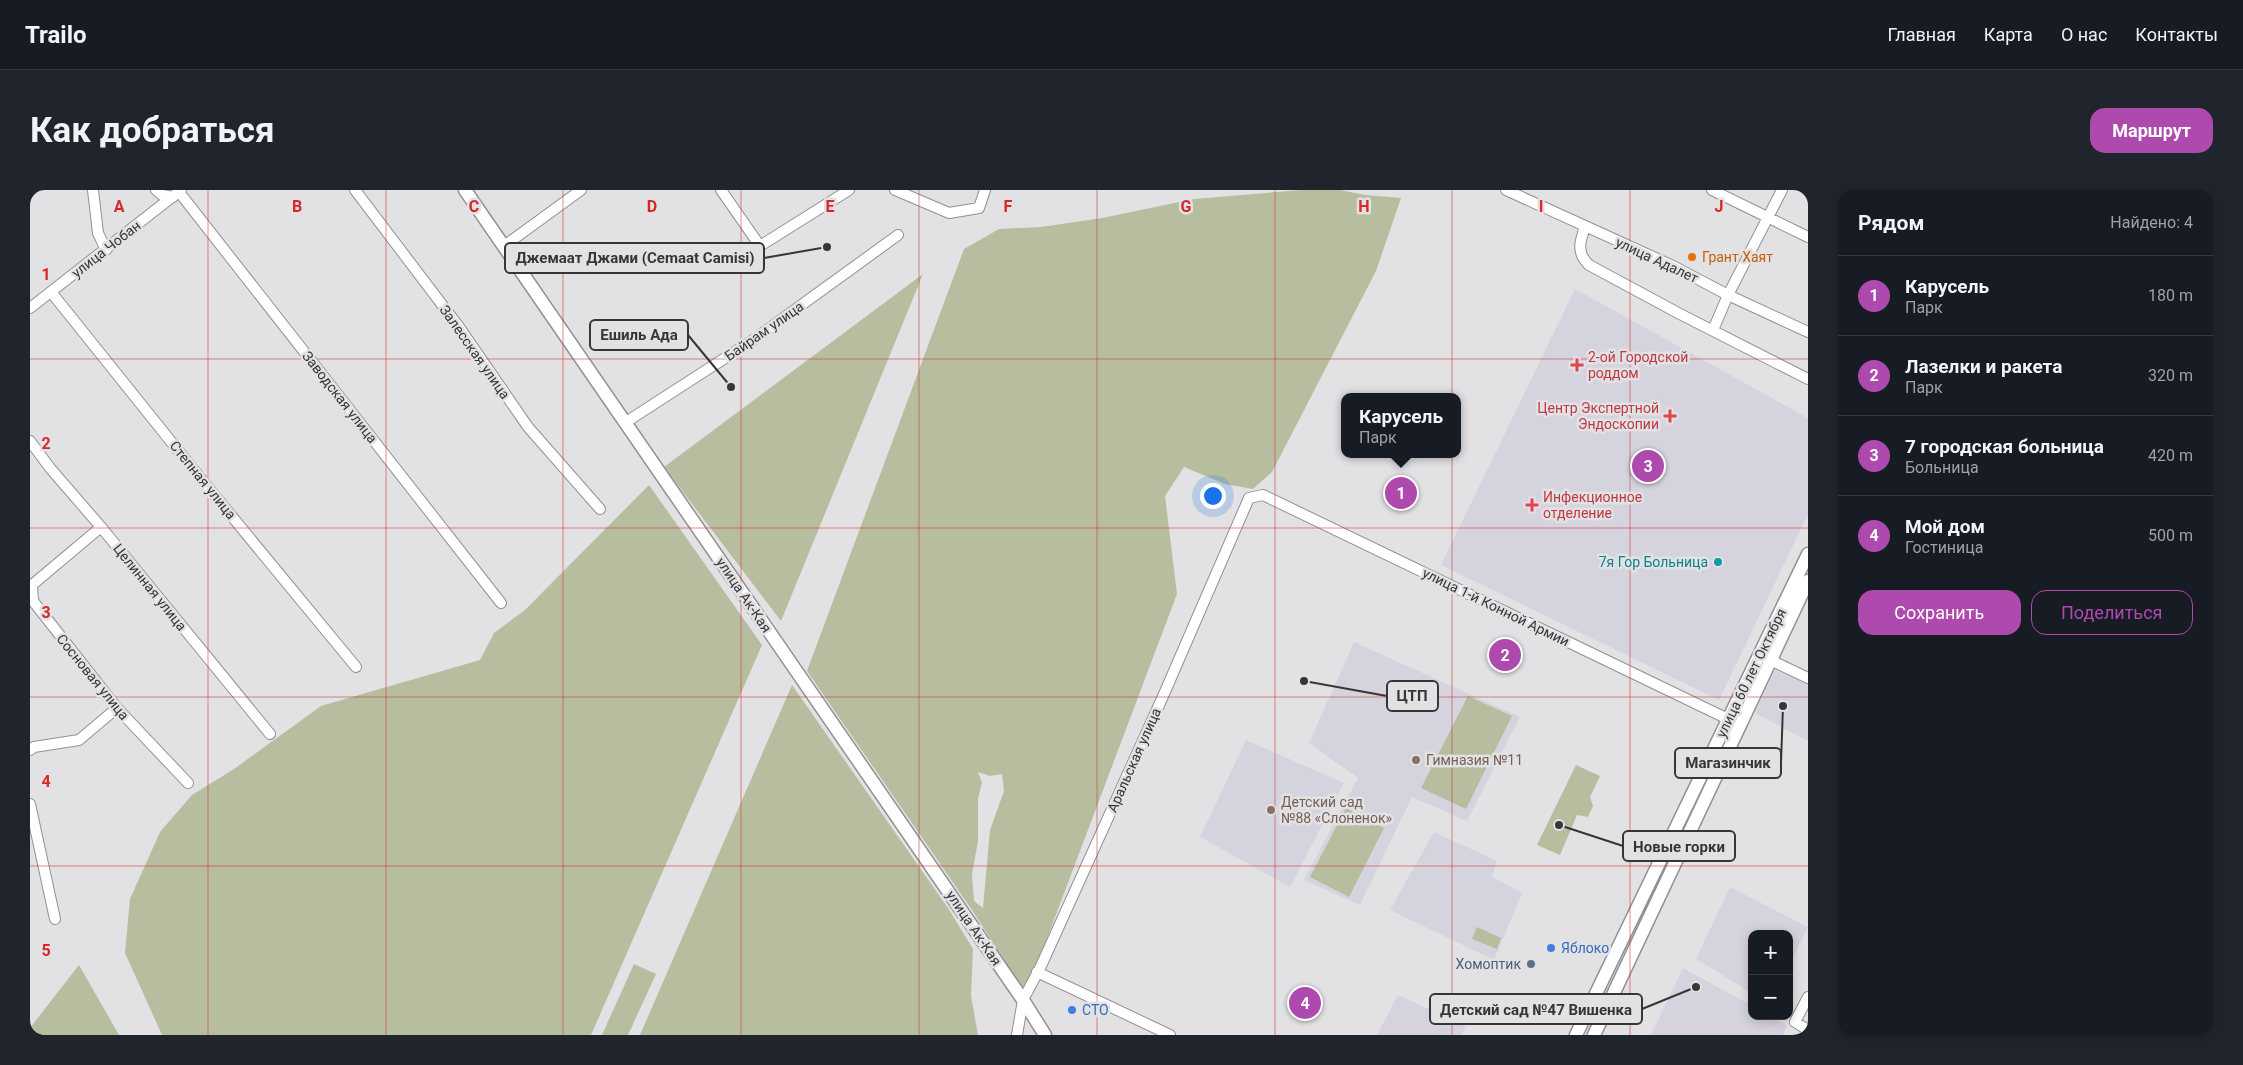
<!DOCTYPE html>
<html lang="ru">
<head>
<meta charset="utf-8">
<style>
  body { margin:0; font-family:Roboto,sans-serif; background:#20242c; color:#f1f3f6 }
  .controls { position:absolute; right:15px; bottom:15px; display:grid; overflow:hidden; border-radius:10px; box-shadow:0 2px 12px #0003 }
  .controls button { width:45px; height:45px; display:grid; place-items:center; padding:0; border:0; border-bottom:1px solid #363941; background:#171b24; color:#f1f3f6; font:25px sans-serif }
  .you { position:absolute; left:1182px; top:305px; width:18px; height:18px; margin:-12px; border:4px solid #fff; border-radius:50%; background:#1a73e8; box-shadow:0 0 0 8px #1a73e833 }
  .badge { display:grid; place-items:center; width:32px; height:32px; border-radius:50%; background:#ae49ae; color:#fff; font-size:16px; font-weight:700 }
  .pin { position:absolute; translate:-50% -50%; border:2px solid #fff; box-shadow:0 1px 5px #0006 }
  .popup { position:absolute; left:1311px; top:203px; width:120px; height:65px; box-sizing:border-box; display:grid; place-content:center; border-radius:10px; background:#171b24; filter:drop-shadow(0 1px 4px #0005); font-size:16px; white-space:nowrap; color:#9ea1a6 }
  .popup b { font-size:19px; color:#f1f3f6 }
  .popup::after { content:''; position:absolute; left:50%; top:100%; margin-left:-10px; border:10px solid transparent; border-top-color:#171b24 }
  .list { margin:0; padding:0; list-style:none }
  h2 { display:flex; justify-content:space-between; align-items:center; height:65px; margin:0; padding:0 20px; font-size:21px }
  h2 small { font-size:16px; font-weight:400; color:#9ea1a6 }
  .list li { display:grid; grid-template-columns:32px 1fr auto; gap:15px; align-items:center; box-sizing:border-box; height:80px; padding:0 20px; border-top:1px solid #363941 }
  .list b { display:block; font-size:19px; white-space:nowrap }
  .list p { margin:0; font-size:16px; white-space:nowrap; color:#9ea1a6 }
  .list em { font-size:16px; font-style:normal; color:#9ea1a6 }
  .actions { display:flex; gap:10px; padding:15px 20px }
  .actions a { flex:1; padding:11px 0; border:1px solid #ae49ae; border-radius:15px; text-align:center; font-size:18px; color:#ae49ae }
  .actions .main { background:#ae49ae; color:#fff }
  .map { position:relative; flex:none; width:1778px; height:845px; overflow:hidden; border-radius:15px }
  header { display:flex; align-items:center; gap:30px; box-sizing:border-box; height:70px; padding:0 25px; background:#171b24; border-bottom:1px solid #363941 }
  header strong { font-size:24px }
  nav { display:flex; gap:28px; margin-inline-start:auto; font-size:18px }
  .intro { display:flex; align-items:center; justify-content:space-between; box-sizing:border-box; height:120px; padding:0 30px }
  h1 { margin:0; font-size:35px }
  .button { padding:12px 22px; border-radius:15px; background:#ae49ae; color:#fff; font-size:18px; font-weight:700 }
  main { display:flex; gap:30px; padding:0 30px }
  aside { flex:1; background:#171b24; border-radius:15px; box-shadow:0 2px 12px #0003 }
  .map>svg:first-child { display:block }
  .built { fill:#d5d4de }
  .green { fill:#b6be9f; fill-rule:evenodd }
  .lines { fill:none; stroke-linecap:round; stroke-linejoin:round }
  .minor-casing { stroke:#919193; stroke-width:12 }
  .major-casing { stroke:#919193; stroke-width:15 }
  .minor { stroke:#fff; stroke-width:10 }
  .major { stroke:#fff; stroke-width:12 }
  .grid { fill:none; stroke:#d62828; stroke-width:1; stroke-opacity:0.55 }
  .food-dot { fill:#e8710a; stroke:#e2e1e4; stroke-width:2 }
  .health-dot { fill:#e0444e; stroke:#e2e1e4; stroke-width:2 }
  .culture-dot { fill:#0f9aa8; stroke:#e2e1e4; stroke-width:2 }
  .education-dot { fill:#8d6e63; stroke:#e2e1e4; stroke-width:2 }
  .shop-dot { fill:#3f7fe0; stroke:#e2e1e4; stroke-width:2 }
  .service-dot { fill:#5c6f8a; stroke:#e2e1e4; stroke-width:2 }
  .labels { text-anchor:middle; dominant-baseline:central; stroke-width:5; stroke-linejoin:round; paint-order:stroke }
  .street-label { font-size:14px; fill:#363637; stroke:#e2e1e4 }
  .food-label { font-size:14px; fill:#c56008; stroke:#e2e1e4; text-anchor:start }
  .health-label { font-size:14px; fill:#be3a42; stroke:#e2e1e4; text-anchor:start }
  .culture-label { font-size:14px; fill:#0d838f; stroke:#e2e1e4; text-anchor:end }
  .education-label { font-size:14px; fill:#785e54; stroke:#e2e1e4; text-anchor:start }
  .shop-label { font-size:14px; fill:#366cbe; stroke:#e2e1e4; text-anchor:start }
  .service-label { font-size:14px; fill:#4e5e75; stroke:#e2e1e4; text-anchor:end }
  .grid-label { font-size:16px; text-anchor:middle; font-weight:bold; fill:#d62828; stroke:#e2e1e4; stroke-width:5; stroke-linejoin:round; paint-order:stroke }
  .leader { fill:none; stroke:#363637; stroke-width:2 }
  .callout-dot { fill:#363637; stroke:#e2e1e4; stroke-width:2 }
  .callout { fill:#e2e1e4; stroke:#363637; stroke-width:2 }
  .callout-label { font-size:15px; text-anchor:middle; font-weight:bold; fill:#363637 }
</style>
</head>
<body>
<header>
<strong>Trailo</strong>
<nav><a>Главная</a><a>Карта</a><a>О нас</a><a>Контакты</a></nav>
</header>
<div class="intro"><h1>Как добраться</h1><a class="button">Маршрут</a></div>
<main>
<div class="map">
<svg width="1778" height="845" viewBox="0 0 1778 845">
  <rect width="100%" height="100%" fill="#e2e1e4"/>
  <path class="built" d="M 1545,99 L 1778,228 L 1778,324 L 1689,510 L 1411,375 Z
    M 1324,452 L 1490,527 L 1437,631 L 1382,607 L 1330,715 L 1274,690 L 1328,588 L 1279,553 Z
    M 1747,476 L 1778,491 L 1778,551 L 1725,523 Z
    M 1216,550 L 1314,593 L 1260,697 L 1170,647 Z
    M 1404,642 L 1467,671 L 1462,687 L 1492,703 L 1464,770 L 1360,720 Z
    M 1700,697 L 1778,737 L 1759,776 L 1759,744 L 1722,744 L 1722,803 L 1666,769 Z
    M 1653,778 L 1722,816 L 1722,826 L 1739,826 L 1757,836 L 1753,845 L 1621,845 Z
    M 1368,805 L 1436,836 L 1431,845 L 1347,845 Z"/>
  <path class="green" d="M 1271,0 L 1310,0 L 1335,5 L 1371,8 L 1346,81 L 1242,282 L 1223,299 L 1195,294 L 1154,277 L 1135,306 L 1147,404 L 996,804 L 942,720 L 777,481 L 934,59 L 969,39 L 1011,37 L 1072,28 L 1164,9 ZM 948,582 L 960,586 L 972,584 L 974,601 L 960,640 L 953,718 L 944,711 L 942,684 L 948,651 L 948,608 L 952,593 Z
    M 893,84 L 751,431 L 634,277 Z
    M 619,295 L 732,455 L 561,845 L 132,845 L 95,763 L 100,709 L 130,642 L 162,605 L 204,579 L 291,516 L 450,470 L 464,443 L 495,420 Z
    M 762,495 L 918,718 L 943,759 L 941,806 L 948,845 L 610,845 Z
    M 1438,506 L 1482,526 L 1436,619 L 1391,598 Z
    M 1546,575 L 1570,586 L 1560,607 L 1563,616 L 1558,627 L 1547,625 L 1530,665 L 1507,655 Z
    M 1316,618 L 1354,638 L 1319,707 L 1280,687 Z
    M 1447,737 L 1471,748 L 1467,759 L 1442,749 Z
    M 604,774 L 626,784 L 598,845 L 572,845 Z
    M 49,775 L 89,845 L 0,845 L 0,838 Z"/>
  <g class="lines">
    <defs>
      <path id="minor" d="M 63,0 L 68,43 L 76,60
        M 126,0 L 132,5 L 143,7
        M 325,0 L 429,137 L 498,237 L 570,319
        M 691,0 L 730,56 L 819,0
        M 865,0 L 919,23 L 949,18 L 955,0
        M 1476,0 L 1643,76 L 1698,105 L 1778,142
        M 1682,0 L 1778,47
        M 149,2 L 471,413
        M 1555,37 C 1550,51 1546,63 1559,75 L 1650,124 L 1778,189
        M 474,56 L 551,0
        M 21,102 L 171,289 L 326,477
        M 0,118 L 151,0
        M 1683,140 L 1698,105 L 1752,0
        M 596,232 L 726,148 L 868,45
        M 0,251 L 20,278 L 71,337 L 240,544
        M 71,337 L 2,395 L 3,411 L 87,518 L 158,593
        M 1734,467 L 1778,488
        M 0,560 L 4,557 L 49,550 L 87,518
        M 0,614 L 25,729
        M 1007,782 L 1140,845
        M 1778,807 L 1765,832 L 1778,840
        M 987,845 L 993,810 L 1011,776 L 1134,504 L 1219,308 L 1233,305 L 1698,529"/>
      <path id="major" d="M 435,0 L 993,810 L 1015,845
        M 1546,845 L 1778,364
        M 1564,845 L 1778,391"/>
    </defs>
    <use href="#minor" class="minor-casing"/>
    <use href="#major" class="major-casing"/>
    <use href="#minor" class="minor"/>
    <use href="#major" class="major"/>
  </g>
  <path class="grid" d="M 178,0 L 178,845M 356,0 L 356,845M 533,0 L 533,845M 711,0 L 711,845M 889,0 L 889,845M 1067,0 L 1067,845M 1245,0 L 1245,845M 1422,0 L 1422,845M 1600,0 L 1600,845M 0,169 L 1778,169M 0,338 L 1778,338M 0,507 L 1778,507M 0,676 L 1778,676"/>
  <circle class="food-dot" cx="1662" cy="67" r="5"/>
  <g class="health-dot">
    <path d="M1544.5 167.5h5v5h5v5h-5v5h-5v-5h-5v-5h5z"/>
    <path d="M1637.5 218.5h5v5h5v5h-5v5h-5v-5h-5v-5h5z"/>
    <path d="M1499.5 307.5h5v5h5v5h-5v5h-5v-5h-5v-5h5z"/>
  </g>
  <circle class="culture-dot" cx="1688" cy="372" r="5"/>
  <g class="education-dot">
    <circle cx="1386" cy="570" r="5"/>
    <circle cx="1241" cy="620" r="5"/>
  </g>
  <g class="shop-dot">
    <circle cx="1521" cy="758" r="5"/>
    <circle cx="1042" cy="820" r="5"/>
  </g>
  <circle class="service-dot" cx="1501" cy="774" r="5"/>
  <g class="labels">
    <g class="street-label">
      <text transform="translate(76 59) rotate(-38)">улица Чобан</text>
      <text transform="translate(1627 70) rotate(25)">улица Адалет</text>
      <text transform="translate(734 141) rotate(-35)">Байрам улица</text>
      <text transform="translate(445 162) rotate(55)">Залесская улица</text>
      <text transform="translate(310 207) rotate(52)">Заводская улица</text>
      <text transform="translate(173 290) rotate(51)">Степная улица</text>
      <text transform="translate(120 397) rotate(51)">Целинная улица</text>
      <text transform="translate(714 405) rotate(56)">улица Ак-Кая</text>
      <text transform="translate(1466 417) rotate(26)">улица 1-й Конной Армии</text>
      <text transform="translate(1721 483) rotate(-64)">улица 60 лет Октября</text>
      <text transform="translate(63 487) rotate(51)">Сосновая улица</text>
      <text transform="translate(1104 570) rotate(-66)">Аральская улица</text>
      <text transform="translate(944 738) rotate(56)">улица Ак-Кая</text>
    </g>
    <g class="food-label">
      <text x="1672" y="67">Грант Хаят</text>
    </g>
    <g class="health-label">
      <text x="1558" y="167">2-ой Городской<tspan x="1558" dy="16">роддом</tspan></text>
      <text x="1629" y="218" text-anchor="end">Центр Экспертной<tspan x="1629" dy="16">Эндоскопии</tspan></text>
      <text x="1513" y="307">Инфекционное<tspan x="1513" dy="16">отделение</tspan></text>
    </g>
    <g class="culture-label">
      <text x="1678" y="372">7я Гор Больница</text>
    </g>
    <g class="education-label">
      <text x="1396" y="570">Гимназия №11</text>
      <text x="1251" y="612">Детский сад<tspan x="1251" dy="16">№88 «Слоненок»</tspan></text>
    </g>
    <g class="shop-label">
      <text x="1531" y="758">Яблоко</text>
      <text x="1052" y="820">СТО</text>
    </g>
    <g class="service-label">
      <text x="1491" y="774">Хомоптик</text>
    </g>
  </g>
  <g class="grid-label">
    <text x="89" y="22">A</text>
    <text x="267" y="22">B</text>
    <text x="444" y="22">C</text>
    <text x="622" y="22">D</text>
    <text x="800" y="22">E</text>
    <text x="978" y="22">F</text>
    <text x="1156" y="22">G</text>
    <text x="1334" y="22">H</text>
    <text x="1511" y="22">I</text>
    <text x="1689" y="22">J</text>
    <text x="16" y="90">1</text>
    <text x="16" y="259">2</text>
    <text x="16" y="428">3</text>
    <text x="16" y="597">4</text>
    <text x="16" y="766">5</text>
  </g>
  <path class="leader" d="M797 57L734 68M701 197L658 145M1274 491L1357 506M1753 516L1751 573M1529 635L1593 656M1666 797L1612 819"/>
  <g class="callout-dot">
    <circle cx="797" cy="57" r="5"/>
    <circle cx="701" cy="197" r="5"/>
    <circle cx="1274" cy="491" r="5"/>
    <circle cx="1753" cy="516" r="5"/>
    <circle cx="1529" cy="635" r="5"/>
    <circle cx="1666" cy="797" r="5"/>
  </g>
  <g class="callout">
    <rect x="475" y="53" width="259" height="30" rx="5"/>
    <rect x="560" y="130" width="98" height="30" rx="5"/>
    <rect x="1357" y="491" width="51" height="30" rx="5"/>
    <rect x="1645" y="558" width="106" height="30" rx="5"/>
    <rect x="1593" y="641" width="112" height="30" rx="5"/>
    <rect x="1400" y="804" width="212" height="30" rx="5"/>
  </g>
  <g class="callout-label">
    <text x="605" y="73">Джемаат Джами (Cemaat Camisi)</text>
    <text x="609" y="150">Ешиль Ада</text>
    <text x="1382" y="511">ЦТП</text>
    <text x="1698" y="578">Магазинчик</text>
    <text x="1649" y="662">Новые горки</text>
    <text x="1506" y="825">Детский сад №47 Вишенка</text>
  </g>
</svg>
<div class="controls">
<button>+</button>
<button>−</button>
</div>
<div class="you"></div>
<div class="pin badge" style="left:1371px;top:303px">1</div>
<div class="popup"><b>Карусель</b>Парк</div>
<div class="pin badge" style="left:1475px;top:465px">2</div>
<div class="pin badge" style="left:1618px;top:276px">3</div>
<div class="pin badge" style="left:1275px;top:813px">4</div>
</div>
<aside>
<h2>Рядом<small>Найдено: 4</small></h2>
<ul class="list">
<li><span class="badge">1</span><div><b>Карусель</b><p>Парк</p></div><em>180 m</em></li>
<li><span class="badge">2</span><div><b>Лазелки и ракета</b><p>Парк</p></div><em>320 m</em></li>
<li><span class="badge">3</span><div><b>7 городская больница</b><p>Больница</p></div><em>420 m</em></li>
<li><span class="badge">4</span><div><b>Мой дом</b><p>Гостиница</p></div><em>500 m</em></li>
</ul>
<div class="actions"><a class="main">Сохранить</a><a>Поделиться</a></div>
</aside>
</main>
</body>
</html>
